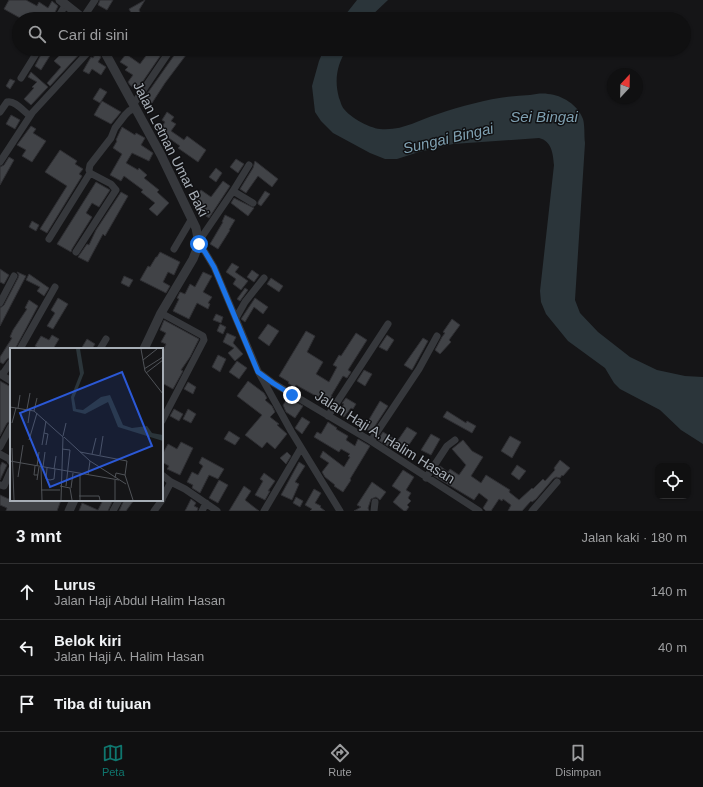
<!DOCTYPE html>
<html lang="id">
<head>
<meta charset="utf-8">
<style>
  body { margin:0; font-family:Arial,sans-serif; background:#1e1e1f; color:#f1f3f6 }
  .controls { position:absolute; right:12px; bottom:12px; display:grid; overflow:hidden; border-radius:8px; box-shadow:0 1px 3px #0004 }
  .controls button { width:36px; height:36px; display:grid; place-items:center; padding:0; border:0; border-bottom:1px solid #303031; background:#101011; color:#f1f3f6; font:20px sans-serif }
  .compass { position:absolute; left:607px; top:68px; width:36px; height:36px; border-radius:50%; background:#101011; box-shadow:0 1px 3px #0004; rotate:22deg }
  .stop { position:absolute; width:12px; height:12px; margin:-9px; border:3px solid #1a73e8; border-radius:50%; background:#fff }
  .stop.end { background:#1a73e8; border-color:#fff; box-shadow:0 1px 4px #0008 }
  .list { margin:0; padding:0; list-style:none }
  h2 { display:flex; justify-content:space-between; align-items:center; height:52px; margin:0; padding:0 16px; font-size:17px }
  h2 small { font-size:13px; font-weight:400; color:#9c9d9f }
  .list li { display:grid; grid-template-columns:26px 1fr auto; gap:12px; align-items:center; box-sizing:border-box; height:56px; padding:0 16px; border-top:1px solid #303031 }
  .list b { display:block; font-size:15px; white-space:nowrap }
  .list p { margin:0; font-size:13px; white-space:nowrap; color:#9c9d9f }
  .list em { font-size:13px; font-style:normal; color:#9c9d9f }
  .icon { flex:none; width:22px; height:22px; fill:none; stroke:currentColor; stroke-width:2; stroke-linecap:round; stroke-linejoin:round }
  .map { position:relative; flex:none; width:703px; height:511px; overflow:hidden }
  .search { position:absolute; background:#101011; box-shadow:0 1px 3px #0004; left:12px; right:12px; top:12px; height:44px; display:flex; align-items:center; gap:10px; box-sizing:border-box; padding:0 14px; border-radius:22px; color:#9c9d9f; font-size:15px }
  .sheet { height:220px; background:#101011 }
  nav { display:flex; justify-content:space-around; align-items:center; box-sizing:border-box; height:56px; border-top:1px solid #303031; background:#101011; font-size:11px; color:#9c9d9f }
  nav a { display:grid; justify-items:center; gap:2px }
  nav .on { color:#0f766e }
  .map>svg:first-child { display:block }
  .water { fill:#2b353a }
  .building { fill:#414347; stroke:#2f2f33 }
  .lines { fill:none; stroke-linecap:round; stroke-linejoin:round }
  .minor { stroke:#36383c; stroke-width:7 }
  .tertiary { stroke:#36383c; stroke-width:9 }
  .route { stroke:#1a73e8; stroke-width:5 }
  .labels { text-anchor:middle; dominant-baseline:central; stroke-width:3; stroke-linejoin:round; paint-order:stroke }
  .street-label { font-size:14px; fill:#a7aeb6; stroke:#101012 }
  .water-label { font-size:15px; font-style:italic; fill:#7fa0b1; stroke:#101012 }
  .inset-road { fill:none; stroke:#4f5257; stroke-width:1 }
  .view { fill:#2b58d5; fill-opacity:0.15; stroke:#2b58d5; stroke-width:2 }
  .inset-edge { fill:none; stroke:#a7aeb6; stroke-width:2 }
</style>
</head>
<body>
<div class="map">
<svg width="703" height="511" viewBox="0 0 703 511">
  <rect width="100%" height="100%" fill="#151517"/>
  <path class="water" d="M 357,0 L 388,0 L 368,19 L 342,19 Z
    M 324,49 L 347,49 C 337,64 334,80 339,98 C 340,100 341,104 342,106 C 347,116 369,128 380,129 C 403,131 418,120 438,114 C 468,104 499,96 530,95 C 536,94 542,93 548,94 C 562,95 578,105 583,119 C 585,126 584,136 585,143 L 575,300 L 580,313 L 598,332 L 630,357 L 657,370 L 685,376 L 703,377 L 703,444 L 681,430 L 660,410 L 620,389 L 614,383 L 605,368 L 568,341 L 546,314 L 541,302 L 540,291 L 554,165 C 553,154 552,141 539,138 L 453,144 L 419,152 L 397,159 L 385,159 L 370,153 L 333,133 L 321,121 L 315,112 L 312,86 L 319,61 Z"/>
  <path class="building" d="M 9,0 L 26,0 L 37,6 L 39,2 L 48,8 L 52,1 L 58,6 L 52,19 L 35,19 L 27,14 L 24,19 L 22,19 L 4,9 Z
    M 100,0 L 113,0 L 107,10 L 98,5 Z
    M 145,0 L 139,10 L 141,14 L 134,18 L 129,9 Z
    M 44,49 L 54,49 L 41,70 L 35,66 Z
    M 68,49 L 84,49 L 50,86 L 47,83 L 61,67 L 54,61 L 62,53 L 63,54 Z
    M 151,49 L 165,49 L 137,90 L 130,85 L 128,82 L 133,75 L 125,70 L 128,67 L 120,62 L 126,54 L 140,64 Z
    M 205,49 L 222,49 L 218,55 Z
    M 178,50 L 186,55 L 165,83 L 152,103 L 144,98 Z
    M 96,53 L 101,57 L 98,62 L 106,67 L 101,75 L 92,69 L 89,74 L 83,71 L 91,57 L 93,58 Z
    M 31,72 L 48,87 L 31,105 L 24,99 L 34,88 L 32,87 L 37,82 L 28,77 Z
    M 10,79 L 15,81 L 10,89 L 6,86 Z
    M 100,88 L 107,92 L 100,103 L 93,99 Z
    M 102,101 L 121,112 L 111,124 L 94,115 Z
    M 167,112 L 174,117 L 171,121 L 176,124 L 171,131 L 184,140 L 187,136 L 206,150 L 198,162 L 178,148 L 180,146 L 159,131 L 165,122 L 162,120 Z
    M 11,115 L 20,120 L 15,129 L 6,124 Z
    M 31,126 L 36,129 L 33,133 L 46,141 L 32,162 L 22,156 L 26,150 L 17,145 Z
    M 122,127 L 135,135 L 136,133 L 145,138 L 141,145 L 153,153 L 149,161 L 132,153 L 126,163 L 138,170 L 139,168 L 147,175 L 144,178 L 159,190 L 157,192 L 169,203 L 157,216 L 149,209 L 155,203 L 141,192 L 143,190 L 124,176 L 121,181 L 110,175 L 122,154 L 113,148 L 117,141 L 116,140 Z
    M 60,150 L 77,161 L 75,164 L 83,169 L 79,174 L 82,176 L 47,233 L 40,229 L 67,186 L 45,172 Z
    M 9,157 L 14,160 L 0,185 L 0,167 L 4,165 Z
    M 236,159 L 244,164 L 238,173 L 230,167 Z
    M 255,161 L 278,179 L 272,187 L 258,176 L 246,193 L 240,189 L 253,168 Z
    M 216,168 L 222,173 L 216,182 L 209,177 Z
    M 223,181 L 230,186 L 209,218 L 203,214 L 205,211 L 192,202 L 201,190 L 211,197 Z
    M 96,182 L 110,190 L 99,207 L 92,203 L 86,213 L 92,217 L 72,249 L 71,252 L 57,244 Z
    M 265,191 L 270,194 L 261,206 L 258,204 L 258,202 Z
    M 121,192 L 128,196 L 105,236 L 103,234 L 88,262 L 78,257 L 87,244 L 89,245 L 96,230 Z
    M 234,198 L 254,208 L 248,216 L 231,203 Z
    M 225,215 L 235,220 L 229,230 L 230,230 L 218,249 L 210,244 L 223,222 L 222,222 Z
    M 32,221 L 39,225 L 36,231 L 29,227 Z
    M 160,252 L 180,262 L 174,275 L 168,272 L 163,282 L 170,286 L 166,293 L 140,280 L 148,266 L 150,267 L 156,257 L 157,257 Z
    M 232,263 L 239,267 L 235,272 L 248,281 L 241,290 L 233,284 L 236,279 L 226,272 Z
    M 0,269 L 9,275 L 4,284 L 0,282 Z
    M 252,270 L 259,275 L 254,282 L 247,277 Z
    M 17,272 L 26,276 L 0,326 L 0,308 L 4,305 L 18,278 L 19,275 Z
    M 203,272 L 212,276 L 203,292 L 212,297 L 208,303 L 210,304 L 208,309 L 197,303 L 189,319 L 173,311 L 179,299 L 177,298 L 180,292 L 185,294 L 190,284 L 195,287 Z
    M 29,274 L 49,288 L 44,296 L 37,291 L 40,287 L 26,280 Z
    M 124,276 L 133,280 L 129,287 L 121,283 Z
    M 271,278 L 283,286 L 279,292 L 267,284 Z
    M 245,288 L 248,290 L 240,301 L 237,299 Z
    M 58,298 L 68,304 L 53,329 L 47,326 L 55,313 L 51,310 Z
    M 255,298 L 268,307 L 263,314 L 254,307 L 245,322 L 241,319 Z
    M 29,300 L 38,306 L 15,349 L 11,349 L 11,357 L 7,359 L 3,364 L 0,362 L 0,357 L 12,338 L 10,337 L 13,330 L 27,309 L 25,308 Z
    M 216,314 L 223,317 L 221,323 L 213,320 Z
    M 452,319 L 460,325 L 449,340 L 451,342 L 440,354 L 435,350 L 442,337 L 445,333 L 443,332 Z
    M 164,320 L 199,339 L 190,357 L 181,370 L 183,371 L 173,389 L 162,383 L 162,353 L 166,344 L 161,342 L 166,333 L 160,330 Z
    M 220,324 L 226,327 L 223,334 L 217,331 Z
    M 268,324 L 279,331 L 269,346 L 258,338 Z
    M 306,331 L 315,336 L 307,352 L 323,362 L 316,374 L 329,382 L 337,367 L 333,365 L 339,355 L 341,356 L 356,333 L 367,340 L 348,370 L 351,372 L 347,378 L 343,376 L 331,396 L 334,398 L 329,406 L 324,403 L 325,401 L 296,385 L 294,387 L 288,383 L 289,382 L 279,376 Z
    M 227,333 L 236,337 L 233,343 L 243,354 L 235,361 L 228,353 L 234,348 L 223,342 Z
    M 52,335 L 59,339 L 53,349 L 40,349 L 35,346 L 41,336 L 49,340 Z
    M 387,335 L 394,340 L 387,351 L 379,347 Z
    M 423,338 L 428,341 L 412,370 L 404,365 Z
    M 87,339 L 95,344 L 92,349 L 81,349 Z
    M 218,355 L 226,359 L 220,372 L 212,367 Z
    M 237,361 L 247,368 L 239,379 L 229,372 Z
    M 364,370 L 372,374 L 365,386 L 357,381 Z
    M 0,381 L 11,387 L 11,421 L 7,423 L 0,436 Z
    M 248,381 L 264,393 L 267,398 L 265,400 L 272,406 L 275,412 L 270,417 L 279,424 L 277,425 L 287,434 L 275,449 L 267,442 L 262,448 L 245,435 L 262,415 L 237,396 Z
    M 188,382 L 196,387 L 193,394 L 184,389 Z
    M 288,398 L 303,406 L 295,418 L 286,412 L 283,405 Z
    M 346,398 L 356,404 L 353,409 L 351,408 L 344,417 L 338,413 L 344,404 L 342,403 Z
    M 380,401 L 388,406 L 371,432 L 364,428 Z
    M 174,409 L 183,414 L 179,421 L 170,416 Z
    M 188,409 L 196,414 L 191,423 L 183,419 Z
    M 447,411 L 466,423 L 467,421 L 476,426 L 472,433 L 443,417 Z
    M 302,417 L 310,422 L 302,434 L 295,428 Z
    M 328,422 L 337,428 L 336,429 L 348,436 L 346,440 L 355,446 L 358,439 L 370,446 L 350,479 L 351,480 L 343,492 L 334,486 L 335,485 L 325,477 L 322,472 L 329,463 L 320,457 L 323,451 L 344,467 L 350,457 L 348,456 L 350,454 L 341,449 L 339,452 L 314,437 L 317,432 L 321,434 Z
    M 407,427 L 417,433 L 406,449 L 396,443 Z
    M 229,431 L 240,438 L 235,445 L 224,439 Z
    M 383,432 L 396,440 L 391,448 L 378,440 Z
    M 431,434 L 440,439 L 431,455 L 421,450 Z
    M 510,436 L 521,442 L 512,458 L 501,451 Z
    M 463,440 L 472,451 L 483,457 L 471,476 L 481,483 L 486,475 L 510,490 L 509,492 L 519,500 L 532,488 L 533,489 L 543,479 L 545,481 L 555,470 L 554,468 L 560,460 L 570,468 L 563,476 L 562,475 L 560,478 L 556,477 L 553,479 L 536,499 L 532,502 L 531,501 L 522,511 L 508,511 L 511,505 L 503,499 L 502,501 L 499,499 L 491,511 L 486,511 L 483,508 L 488,500 L 479,493 L 474,500 L 434,476 L 440,466 L 448,472 L 450,469 L 459,475 L 466,465 L 452,449 Z
    M 181,442 L 193,448 L 180,475 L 167,469 L 169,466 L 162,462 L 162,455 L 168,444 L 177,449 Z
    M 287,452 L 291,456 L 286,464 L 280,458 Z
    M 202,457 L 224,469 L 218,479 L 209,475 L 200,493 L 192,488 L 193,485 L 187,482 L 192,472 L 198,475 L 203,466 L 199,463 Z
    M 2,462 L 7,465 L 0,480 L 0,467 Z
    M 299,462 L 305,466 L 295,482 L 299,484 L 292,500 L 281,495 Z
    M 517,465 L 526,471 L 519,480 L 511,474 Z
    M 403,470 L 414,477 L 406,490 L 411,493 L 408,498 L 411,501 L 407,505 L 409,507 L 406,511 L 404,511 L 393,502 L 401,492 L 392,486 Z
    M 264,473 L 275,481 L 268,491 L 270,491 L 265,500 L 255,495 L 263,481 L 260,479 Z
    M 219,480 L 228,485 L 218,503 L 209,498 Z
    M 372,482 L 386,492 L 380,500 L 376,497 L 371,499 L 368,508 L 369,511 L 354,511 L 361,507 L 357,505 Z
    M 244,486 L 251,491 L 245,500 L 259,511 L 229,511 Z
    M 314,489 L 321,493 L 315,503 L 321,506 L 320,507 L 325,511 L 310,511 L 312,509 L 305,505 Z
    M 0,495 L 11,500 L 61,500 L 57,511 L 6,511 L 7,508 L 0,505 Z
    M 296,497 L 303,501 L 300,507 L 293,503 Z
    M 191,499 L 196,503 L 194,506 L 198,508 L 197,511 L 185,511 Z
    M 103,500 L 113,500 L 108,511 L 79,511 L 82,503 L 98,510 Z
    M 124,500 L 134,500 L 126,511 L 119,511 Z"/>
  <g class="lines">
    <path class="minor" d="M 83,18 L 95,0
      M 57,19 L 66,4
      M 21,78 L 39,49
      M 133,105 L 171,49
      M 0,112 L 7,102 C 15,100 23,111 30,116
      M 0,162 L 32,113 L 91,49
      M 233,191 L 253,203
      M 49,239 L 90,173 L 89,170 L 90,165 L 111,138 L 115,128 L 125,115 L 129,111 L 135,108
      M 199,241 L 233,191 L 249,165
      M 199,244 L 205,252 L 214,267 L 258,371 L 291,431 L 340,511
      M 174,249 L 191,220
      M 76,252 L 116,190 L 111,184 L 90,173
      M 0,303 L 14,276
      M 161,313 L 203,336 L 204,340 L 162,421
      M 236,318 L 245,302 L 264,278
      M 20,349 L 55,287
      M 100,349 L 106,339
      M 0,374 L 11,381
      M 261,374 L 273,383 L 371,441 L 479,511
      M 2,375 L 11,362
      M 328,416 L 388,324
      M 371,441 L 419,369 L 437,336
      M 0,447 L 11,426
      M 0,454 L 9,459 L 11,462
      M 162,475 L 171,482 L 185,489 L 217,511
      M 426,478 L 447,446 L 455,440
      M 0,485 L 4,486 L 11,470
      M 162,499 L 171,482
      M 113,511 L 119,500
      M 154,511 L 162,500
      M 202,511 L 206,503
      M 264,511 L 301,448
      M 374,511 L 375,502
      M 532,511 L 557,482"/>
    <path class="tertiary" d="M 60,0 L 84,19
      M 103,49 L 161,155 L 196,228 L 199,244 L 193,259 L 161,313 L 144,349
      M 69,511 L 74,500"/>
  </g>
  <g class="lines">
    <path class="route" d="M 199,244 L 205,252 L 214,267 L 258,372 L 273,383 L 292,395"/>
  </g>
  <g class="labels">
    <g class="street-label">
      <text transform="translate(171 149) rotate(63)">Jalan Letnan Umar Baki</text>
      <text transform="translate(385 437) rotate(32)">Jalan Haji A. Halim Hasan</text>
    </g>
    <g class="water-label">
      <text x="544" y="116">Sei Bingai</text>
      <text transform="translate(448 138) rotate(-13)">Sungai Bingai</text>
    </g>
  </g>
  <g transform="translate(10 348)">
    <rect width="153" height="153" fill="#151517"/>
    <path d="M 66,1 L 70,1 L 74,25 L 64,50 L 66,61 L 73,62 L 91,49 L 100,47 L 113,77 L 122,80 L 137,78 L 142,85 L 153,87 L 153,93 L 108,79 L 98,54 L 75,66 L 63,63 L 61,49 L 70,26 Z" fill="#2b353a"/>
    <path class="inset-road" d="M 131,1 L 135,23 L 153,46M 133,12 L 147,1M 134,21 L 153,9M 136,25 L 153,12M 0,59 L 24,63 L 53,89 L 51,152M 8,60 L 10,47M 17,61 L 20,45M 24,63 L 27,50M 2,75 L 6,60M 18,75 L 20,62M 34,85 L 38,86 L 36,97M 53,88 L 56,75M 54,89 L 80,113 L 116,136M 19,92 L 27,65M 32,97 L 36,73M 2,100 L 4,152M 52,101 L 60,102 L 56,138M 70,104 L 117,113 L 115,127 L 123,152M 82,106 L 86,90M 90,107 L 93,88M 0,113 L 109,132M 25,118 L 24,127 L 28,127M 27,118 L 29,104M 31,119 L 32,152M 33,119 L 35,104M 37,120 L 36,131 L 40,132 L 44,131 L 45,121M 44,121 L 46,108M 70,126 L 70,152M 78,127 L 80,113M 8,129 L 13,97M 105,130 L 106,125 L 115,127M 27,132 L 29,119M 105,132 L 105,152M 50,138 L 60,140 L 62,152M 61,140 L 63,125M 31,142 L 50,142M 69,148 L 89,148 L 90,152"/>
    <path class="view" d="M 112,24 L 142,98 L 40,139 L 10,65 Z"/>
    <rect width="153" height="153" class="inset-edge"/>
  </g>
</svg>
<div class="controls">
<button><svg class="icon" aria-label="locate" viewBox="0 0 24 24"><circle cx="12" cy="12" r="6"/><path d="M12 2v4M12 18v4M2 12h4M18 12h4"/></svg></button>
</div>
<svg class="compass" viewBox="-18 -18 36 36"><path d="M0-13l5 13h-10z" fill="#e53935"/><path d="M0 13l5-13h-10z" fill="#9c9d9f"/></svg>
<div class="stop" style="left:199px;top:244px"></div>
<div class="stop end" style="left:292px;top:395px"></div>
<div class="search"><svg class="icon" aria-label="search" viewBox="0 0 24 24"><circle cx="10" cy="10" r="6"/><path d="M15 15l6 6"/></svg>Cari di sini</div>
</div>
<section class="sheet">
<h2>3 mnt<small>Jalan kaki · 180 m</small></h2>
<ul class="list">
<li><svg class="icon" aria-label="ahead" viewBox="0 0 24 24"><path d="M12 20V5M6 11l6-6 6 6"/></svg><div><b>Lurus</b><p>Jalan Haji Abdul Halim Hasan</p></div><em>140 m</em></li>
<li><svg class="icon" aria-label="left" viewBox="0 0 24 24"><path d="M17 20v-9H6M10 6l-5 5 5 5"/></svg><div><b>Belok kiri</b><p>Jalan Haji A. Halim Hasan</p></div><em>40 m</em></li>
<li><svg class="icon" aria-label="arrive" viewBox="0 0 24 24"><path d="M6 21V4h12l-3 4 3 4H6"/></svg><div><b>Tiba di tujuan</b></div></li>
</ul>
</section>
<nav>
<a class="on"><svg class="icon" aria-label="map" viewBox="0 0 24 24"><path d="M3 6l6-2 6 2 6-2v14l-6 2-6-2-6 2zM9 4v14M15 6v14"/></svg>Peta</a>
<a><svg class="icon" aria-label="directions" viewBox="0 0 24 24"><path d="M12 3l9 9-9 9-9-9zM9 14v-3h6M13 9l2 2-2 2"/></svg>Rute</a>
<a><svg class="icon" aria-label="saved" viewBox="0 0 24 24"><path d="M7 4h10v16l-5-4-5 4z"/></svg>Disimpan</a>
</nav>
</body>
</html>
